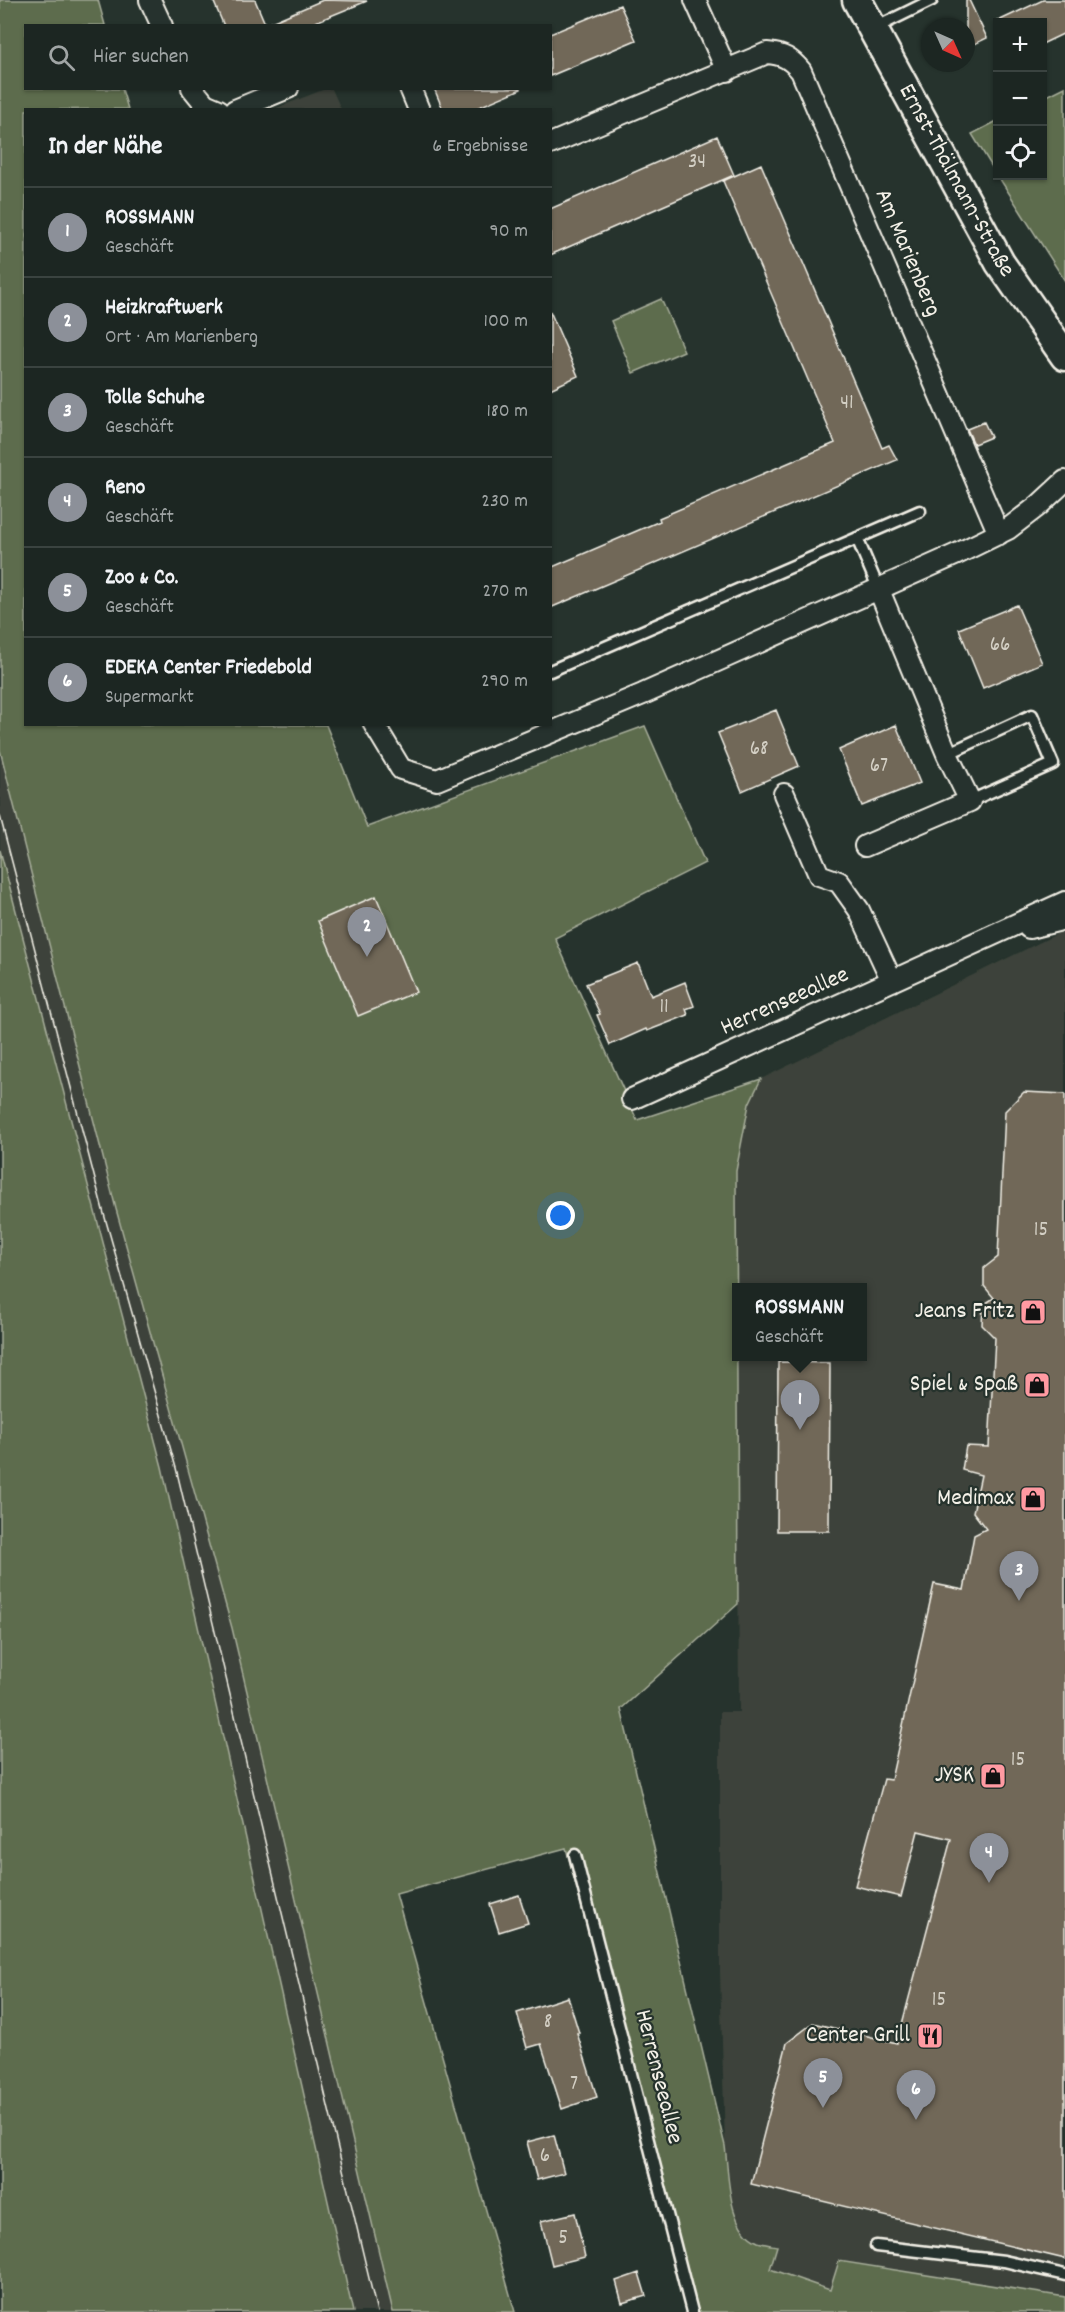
<!DOCTYPE html>
<html lang="de">
<head>
<meta charset="utf-8">
<style>
  body { margin:0; font-family:Dekko,sans-serif; background:#29322f; color:#f1f3f6 }
  .controls { position:absolute; right:18px; top:18px; display:grid; overflow:hidden; border-radius:0px; box-shadow:0 2px 4px #0004 }
  .controls button { width:54px; height:54px; display:grid; place-items:center; padding:0; border:0; border-bottom:2px solid #3a4340; background:#1c2622; color:#f1f3f6; font:30px sans-serif }
  .compass { position:absolute; left:921px; top:18px; width:54px; height:54px; border-radius:50%; background:#1c2622; box-shadow:0 2px 4px #0004; rotate:135deg }
  .you { position:absolute; left:561px; top:1216px; width:21px; height:21px; margin:-15px; border:4px solid #fff; border-radius:50%; background:#1a73e8; box-shadow:0 0 0 9px #1a73e833 }
  .badge { display:grid; place-items:center; width:39px; height:39px; border-radius:50%; background:#8c9099; color:#fff; font-size:20px; font-weight:700 }
  .pin { position:absolute; translate:-50% -50px; filter:drop-shadow(0 2px 3px #0008) }
  .pin::after { content:''; position:absolute; top:32px; width:21px; height:18px; background:inherit; clip-path:polygon(0 0,100% 0,50% 100%) }
  .popup { position:absolute; left:732px; top:1283px; width:135px; height:78px; box-sizing:border-box; display:grid; place-content:center; border-radius:0px; background:#1c2622; filter:drop-shadow(0 2px 4px #0005); font-size:20px; white-space:nowrap; color:#a0a5a5 }
  .popup b { font-size:22px; color:#f1f3f6 }
  .popup::after { content:''; position:absolute; left:50%; top:100%; margin-left:-12px; border:12px solid transparent; border-top-color:#1c2622 }
  .list { margin:0; padding:0; list-style:none }
  h2 { display:flex; justify-content:space-between; align-items:center; height:78px; margin:0; padding:0 24px; font-size:26px }
  h2 small { font-size:20px; font-weight:400; color:#a0a5a5 }
  .list li { display:grid; grid-template-columns:39px 1fr auto; gap:18px; align-items:center; box-sizing:border-box; height:90px; padding:0 24px; border-top:2px solid #3a4340 }
  .list b { display:block; font-size:22px; white-space:nowrap }
  .list p { margin:0; font-size:20px; white-space:nowrap; color:#a0a5a5 }
  .list em { font-size:20px; font-style:normal; color:#a0a5a5 }
  .icon { flex:none; width:33px; height:33px; fill:none; stroke:currentColor; stroke-width:2; stroke-linecap:round; stroke-linejoin:round }
  .map { position:relative; flex:none; width:1065px; height:2312px; overflow:hidden }
  .search { position:absolute; background:#1c2622; box-shadow:0 2px 4px #0004; left:24px; top:24px; width:528px; height:66px; display:flex; align-items:center; gap:15px; box-sizing:border-box; padding:0 21px; border-radius:0px; color:#a0a5a5; font-size:22px }
  .panel { position:absolute; background:#1c2622; box-shadow:0 2px 4px #0004; left:24px; top:108px; width:528px; height:618px; border-radius:0px }
  .map>svg:first-child { display:block }
  .built { fill:#3c433a; fill-rule:evenodd }
  .green { fill:#5d6c4e; stroke:#a8ae9b; stroke-width:1.5 }
  .building { fill:#716859; stroke:#f4f1e8; stroke-width:1.5 }
  .lines { fill:none; stroke-linecap:round; stroke-linejoin:round }
  .lane-casing { stroke:#f4f1e8; stroke-width:15 }
  .street-casing { stroke:#f4f1e8; stroke-width:24 }
  .secondary-casing { stroke:#f4f1e8; stroke-width:33 }
  .lane { stroke:#26332d; stroke-width:10 }
  .street { stroke:#26332d; stroke-width:20 }
  .secondary { stroke:#26332d; stroke-width:28 }
  .tram { stroke:#f4f1e8; stroke-width:1.5 }
  .labels { text-anchor:middle; dominant-baseline:central; stroke-width:4.5; stroke-linejoin:round; paint-order:stroke }
  .number-label { font-size:21px; fill:#d3cfc4 }
  .street-label { font-size:24px; fill:#f4f1e8; stroke:#26332d }
  .poi-label { font-size:24px; fill:#f4f1e8; stroke:#26332d; text-anchor:end }
</style>
</head>
<body>
<div class="map">
<svg width="1065" height="2312" viewBox="0 0 1065 2312">
  <rect width="100%" height="100%" fill="#26332d"/>
  <filter id="ink" filterUnits="userSpaceOnUse"><feTurbulence type="fractalNoise" baseFrequency=".0167" numOctaves="2"/><feDisplacementMap in="SourceGraphic" scale="12" xChannelSelector="R" yChannelSelector="G"/><feConvolveMatrix kernelMatrix="1 2 1 2 8 2 1 2 1" color-interpolation-filters="sRGB"/></filter>
  <g filter="url(#ink)">
    <path class="built" d="M 325,89 L 332,89 L 341,109 L 274,109 Z
      M 0,750 L 116,1209 L 229,1617 L 351,2127 L 393,2312 L 353,2312 L 162,1467 L 0,850 Z
      M 1065,930 L 1065,2297 L 839,2261 L 831,2290 L 770,2269 L 757,2242 L 744,2230 L 734,2216 L 725,2146 L 720,1973 L 720,1712 L 739,1712 L 736,1171 L 749,1104 L 761,1079 ZM 737,1288 L 863,1288 L 863,1356 L 737,1356 Z"/>
    <path class="green" d="M 0,0 L 98,0 L 105,25 L 26,26 L 26,88 L 122,89 L 128,109 L 26,110 L 26,724 L 326,725 L 367,827 L 645,726 L 705,863 L 555,938 L 637,1120 L 761,1079 L 749,1104 L 736,1171 L 738,1604 L 621,1709 L 725,2146 C 729,2175 727,2229 758,2242 C 764,2244 771,2245 777,2246 L 770,2269 L 830,2290 L 839,2261 L 1065,2297 L 1065,2312 L 690,2312 L 566,1848 L 396,1894 L 515,2312 L 393,2312 L 232,1628 L 116,1209 L 0,750 Z
      M 1065,87 L 1065,281 L 998,176 L 1042,176 L 1043,98 Z
      M 997,121 L 997,175 L 972,134 Z
      M 661,299 L 684,351 L 633,373 L 611,321 Z
      M 0,850 L 162,1467 L 353,2312 L 0,2312 Z"/>
    <path class="building" d="M 213,0 L 255,0 L 266,26 L 224,26 Z
      M 323,0 L 367,1 L 306,26 L 270,26 L 269,23 Z
      M 966,0 L 969,0 L 987,38 L 966,48 Z
      M 1043,0 L 1065,0 L 1065,33 L 1042,44 L 1042,22 L 996,22 Z
      M 620,5 L 636,40 L 550,76 L 550,34 Z
      M 434,88 L 521,88 L 521,89 L 472,110 L 443,110 Z
      M 717,136 L 734,175 L 550,255 L 550,209 Z
      M 761,164 L 882,448 L 889,445 L 897,460 L 550,608 L 550,568 L 660,521 L 659,518 L 835,443 L 723,181 Z
      M 550,311 L 578,376 L 550,389 Z
      M 984,422 L 991,437 L 974,444 L 967,429 Z
      M 1017,605 L 1042,663 L 983,688 L 959,629 Z
      M 776,710 L 799,766 L 742,791 L 718,733 Z
      M 896,725 L 920,783 L 862,806 L 839,750 Z
      M 376,896 L 416,992 L 358,1016 L 318,921 Z
      M 638,963 L 651,996 L 685,982 L 694,1006 L 686,1009 L 688,1015 L 647,1031 L 646,1029 L 610,1045 L 597,1015 L 600,1014 L 586,984 Z
      M 1024,1092 L 1065,1094 L 1065,2259 L 751,2184 L 787,2043 L 813,2023 L 897,2043 L 951,1839 L 918,1831 L 901,1897 L 855,1886 L 884,1779 L 891,1780 L 934,1584 L 964,1590 L 974,1535 L 986,1529 L 973,1512 L 981,1475 L 962,1470 L 966,1446 L 989,1447 L 995,1338 L 982,1325 L 983,1305 L 994,1298 L 984,1286 L 984,1268 L 998,1257 L 1005,1111 Z
      M 778,1362 L 830,1363 L 829,1531 L 777,1531 Z
      M 519,1895 L 528,1923 L 499,1932 L 490,1904 Z
      M 568,1997 L 579,2033 L 577,2033 L 597,2097 L 562,2109 L 541,2044 L 527,2048 L 517,2013 Z
      M 554,2135 L 564,2173 L 537,2180 L 527,2142 Z
      M 575,2213 L 585,2257 L 552,2265 L 541,2221 Z
      M 639,2273 L 646,2296 L 622,2303 L 616,2281 Z"/>
    <g class="lines">
      <defs>
        <path id="lane" d="M 875,28 L 932,0
          M 857,538 L 879,590
          M 550,671 L 920,511
          M 947,754 L 1032,715 L 1053,764 L 970,801
          M 575,1855 L 692,2312
          M 876,2246 L 1004,2261 L 1065,2275"/>
        <path id="street" d="M 150,0 L 162,26
          M 695,0 L 727,71
          M 192,88 L 205,104 L 219,110
          M 410,88 L 419,110
          M 235,110 L 288,88
          M 550,144 L 767,53 C 783,54 791,59 801,71 L 999,534
          M 374,724 L 401,769 L 437,780 L 643,694 L 957,554 L 1008,529 L 1038,506 L 1065,481
          M 784,794 L 819,875 L 839,882 L 859,910 L 892,981
          M 865,846 L 970,801 L 947,754 L 879,590
          M 1029,928 L 1065,919
          M 632,1099 L 1065,902"/>
        <g id="secondary">
          <path id="s1" d="M 857,0 L 1000,263 L 1065,356"/>
        </g>
      </defs>
      <use href="#lane" class="lane-casing"/>
      <use href="#street" class="street-casing"/>
      <use href="#secondary" class="secondary-casing"/>
      <use href="#lane" class="lane"/>
      <use href="#street" class="street"/>
      <use href="#secondary" class="secondary"/>
      <path class="tram" d="M 0,816 L 104,1214 L 176,1468 L 377,2312"/>
    </g>
  </g>
  <defs>
    <symbol id="shop-square" viewBox="-11 -11 22 22"><rect x="-9" y="-9" width="18" height="18" rx="4" fill="#ff9aa2" stroke="#26332d"/><path d="M-5-2.5h2.3a2.7 3.5 0 0 1 5.4 0H5L5.5 6h-11ZM-1.5-2.5h3a1.5 2.3 0 0 0-3 0Z" fill="#111"/></symbol>
    <symbol id="restaurant-square" viewBox="-11 -11 22 22"><rect x="-9" y="-9" width="18" height="18" rx="4" fill="#ff9aa2" stroke="#26332d"/><path d="M-5-6h1v4h1v-4h1v4h1v-4h1v5L-1.5 .5V6h-2V.5L-5-1ZM5-6V6H3V1.5H1.5Q1.5-4 5-6Z" fill="#111"/></symbol>
  </defs>
  <g fill-rule="evenodd">
    <use href="#shop-square" x="1018" y="1297" width="30" height="30"/>
    <use href="#shop-square" x="1022" y="1370" width="30" height="30"/>
    <use href="#shop-square" x="1018" y="1484" width="30" height="30"/>
    <use href="#shop-square" x="978" y="1761" width="30" height="30"/>
    <use href="#restaurant-square" x="915" y="2021" width="30" height="30"/>
  </g>
  <g class="labels">
    <g class="number-label">
      <text x="697" y="163">34</text>
      <text x="847" y="404">41</text>
      <text x="1000" y="646">66</text>
      <text x="759" y="750">68</text>
      <text x="879" y="767">67</text>
      <text x="664" y="1008">11</text>
      <text x="1041" y="1231">15</text>
      <text x="1018" y="1761">15</text>
      <text x="939" y="2001">15</text>
      <text x="548" y="2023">8</text>
      <text x="574" y="2085">7</text>
      <text x="545" y="2157">6</text>
      <text x="563" y="2239">5</text>
    </g>
    <g class="street-label">
      <text stroke="none"><textPath href="#s1" startOffset="206">Ernst-Thälmann-Straße</textPath></text>
      <text transform="translate(907 253) rotate(67)">Am Marienberg</text>
      <text transform="translate(785 1002) rotate(-24)">Herrenseeallee</text>
      <text transform="translate(658 2077) rotate(76)">Herrenseeallee</text>
    </g>
    <g class="poi-label">
      <text x="1014" y="1312">Jeans Fritz</text>
      <text x="1018" y="1385">Spiel &amp; Spaß</text>
      <text x="1014" y="1499">Medimax</text>
      <text x="974" y="1776">JYSK</text>
      <text x="910" y="2036">Center Grill</text>
    </g>
  </g>
</svg>
<div class="controls">
<button>+</button>
<button>−</button>
<button><svg class="icon" aria-label="locate" viewBox="0 0 24 24"><circle cx="12" cy="12" r="6"/><path d="M12 2v4M12 18v4M2 12h4M18 12h4"/></svg></button>
</div>
<svg class="compass" viewBox="-18 -18 36 36"><path d="M0-13l5 13h-10z" fill="#e53935"/><path d="M0 13l5-13h-10z" fill="#a0a5a5"/></svg>
<div class="you"></div>
<div class="pin badge" style="left:800px;top:1430px">1</div>
<div class="popup"><b>ROSSMANN</b>Geschäft</div>
<div class="pin badge" style="left:367px;top:957px">2</div>
<div class="pin badge" style="left:1019px;top:1601px">3</div>
<div class="pin badge" style="left:989px;top:1883px">4</div>
<div class="pin badge" style="left:823px;top:2108px">5</div>
<div class="pin badge" style="left:916px;top:2120px">6</div>
<div class="search"><svg class="icon" aria-label="search" viewBox="0 0 24 24"><circle cx="10" cy="10" r="6"/><path d="M15 15l6 6"/></svg>Hier suchen</div>
<section class="panel">
<h2>In der Nähe<small>6 Ergebnisse</small></h2>
<ul class="list">
<li><span class="badge">1</span><div><b>ROSSMANN</b><p>Geschäft</p></div><em>90 m</em></li>
<li><span class="badge">2</span><div><b>Heizkraftwerk</b><p>Ort · Am Marienberg</p></div><em>100 m</em></li>
<li><span class="badge">3</span><div><b>Tolle Schuhe</b><p>Geschäft</p></div><em>180 m</em></li>
<li><span class="badge">4</span><div><b>Reno</b><p>Geschäft</p></div><em>230 m</em></li>
<li><span class="badge">5</span><div><b>Zoo &amp; Co.</b><p>Geschäft</p></div><em>270 m</em></li>
<li><span class="badge">6</span><div><b>EDEKA Center Friedebold</b><p>Supermarkt</p></div><em>290 m</em></li>
</ul>
</section>
</div>
</body>
</html>
